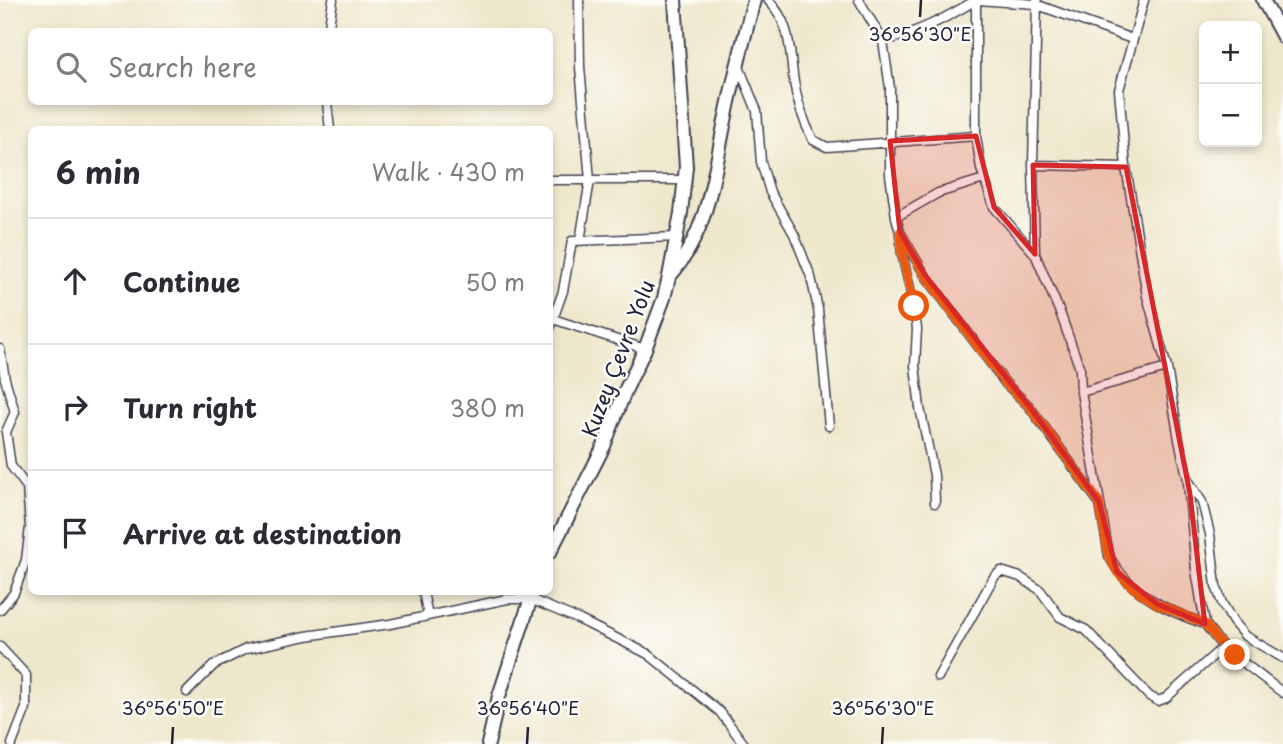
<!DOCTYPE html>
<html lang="en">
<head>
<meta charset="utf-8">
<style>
  body { margin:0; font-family:"Playpen Sans",sans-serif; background:#f7f7f7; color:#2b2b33 }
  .controls { position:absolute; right:21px; top:21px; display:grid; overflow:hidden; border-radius:10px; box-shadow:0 4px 10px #0003 }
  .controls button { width:63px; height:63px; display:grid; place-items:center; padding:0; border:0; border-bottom:2px solid #e1e1e2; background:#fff; color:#2b2b33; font:35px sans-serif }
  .stop { position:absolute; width:21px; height:21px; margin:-16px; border:5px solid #ea580c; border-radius:50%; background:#fff }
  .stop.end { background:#ea580c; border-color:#fff; box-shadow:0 2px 7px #0008 }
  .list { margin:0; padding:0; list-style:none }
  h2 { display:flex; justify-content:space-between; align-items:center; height:91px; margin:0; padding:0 28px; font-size:30px }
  h2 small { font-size:23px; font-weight:400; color:#7c7c81 }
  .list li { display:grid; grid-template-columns:46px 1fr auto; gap:21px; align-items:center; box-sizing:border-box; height:126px; padding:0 28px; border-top:2px solid #e1e1e2 }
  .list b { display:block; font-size:26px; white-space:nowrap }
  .list em { font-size:23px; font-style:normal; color:#7c7c81 }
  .icon { flex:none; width:38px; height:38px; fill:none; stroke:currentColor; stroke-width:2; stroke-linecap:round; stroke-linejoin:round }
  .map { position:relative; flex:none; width:1283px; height:744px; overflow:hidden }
  .search { position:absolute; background:#fff; box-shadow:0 4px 10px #0003; left:28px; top:28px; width:525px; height:77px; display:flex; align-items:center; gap:18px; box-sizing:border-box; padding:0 24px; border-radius:10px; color:#7c7c81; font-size:26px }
  .panel { position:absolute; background:#fff; box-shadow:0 4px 10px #0003; left:28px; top:126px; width:525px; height:469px; border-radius:10px }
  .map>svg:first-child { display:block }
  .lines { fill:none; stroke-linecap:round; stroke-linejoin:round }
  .street-casing { stroke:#414051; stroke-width:11 }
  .secondary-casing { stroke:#414051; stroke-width:16 }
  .primary-casing { stroke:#414051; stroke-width:16 }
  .street { stroke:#fff; stroke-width:8 }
  .secondary { stroke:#fff; stroke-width:12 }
  .primary { stroke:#fff; stroke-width:12 }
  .route { stroke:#ea580c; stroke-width:9 }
  .marked { fill:#d62828; fill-opacity:0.2; stroke:#d62828; stroke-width:5; stroke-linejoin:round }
  .ticks { fill:none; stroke:#22223b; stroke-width:2.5 }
  .labels { text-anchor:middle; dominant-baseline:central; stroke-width:5; stroke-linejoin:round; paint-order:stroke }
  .street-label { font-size:21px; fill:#22223b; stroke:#fdfcf7 }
  .ticks-label { font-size:18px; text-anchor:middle; fill:#22223b; stroke:#fdfcf7; stroke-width:5; stroke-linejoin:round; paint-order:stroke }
</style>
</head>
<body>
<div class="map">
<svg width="1283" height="744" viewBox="0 0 1283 744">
  <rect width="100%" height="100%" fill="#fdfcf7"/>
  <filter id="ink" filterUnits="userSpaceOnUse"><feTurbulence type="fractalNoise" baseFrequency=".0143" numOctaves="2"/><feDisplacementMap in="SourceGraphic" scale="14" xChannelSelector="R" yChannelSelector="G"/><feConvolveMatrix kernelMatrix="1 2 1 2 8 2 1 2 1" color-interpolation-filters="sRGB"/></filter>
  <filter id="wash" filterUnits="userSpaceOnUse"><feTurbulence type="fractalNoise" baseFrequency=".00686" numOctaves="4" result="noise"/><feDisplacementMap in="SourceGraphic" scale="28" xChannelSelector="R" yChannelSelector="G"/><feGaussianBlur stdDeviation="1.57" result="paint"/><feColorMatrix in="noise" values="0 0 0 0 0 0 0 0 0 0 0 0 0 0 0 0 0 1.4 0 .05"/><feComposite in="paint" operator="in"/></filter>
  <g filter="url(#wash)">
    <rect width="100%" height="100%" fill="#efe7cc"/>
  </g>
  <g filter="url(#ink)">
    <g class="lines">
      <defs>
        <path id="street" d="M 579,0 L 580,67 L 590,180 L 580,241
          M 768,0 C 792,24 789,51 794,82 C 797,102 804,122 813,140 L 827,147 L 976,136
          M 859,0 L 883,41 L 890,88 L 890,175 L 896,217 L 900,232 L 925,275 L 1006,384 L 1029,406 L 1098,501
          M 976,0 L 976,136 L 981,169 L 994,207 L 1035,254
          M 978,0 L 1035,4 L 1132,39
          M 1037,0 L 1033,165 L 1035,254 L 1061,315 L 1080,369 L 1081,392 L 1109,556 C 1129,593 1167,611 1205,624
          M 1144,0 L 1119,90 L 1126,167 L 1147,296 L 1167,368 L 1179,440 L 1188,480 L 1202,502 L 1210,534 L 1216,586 L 1222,603 L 1233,622 L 1245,636 L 1283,658
          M 328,32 L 333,0
          M 883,41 C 918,33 946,18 976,0
          M 738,64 L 757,111 L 761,162 L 770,192 L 794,234 L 811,277 L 818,309 L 829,426
          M 327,102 L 330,130
          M 1033,165 L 1126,167
          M 550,180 L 685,180
          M 896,217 L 938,193 L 984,179
          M 900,235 L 902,254 L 914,306 L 917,329 L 915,366 L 920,408 L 934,475 L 935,503
          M 550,318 L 645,349
          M 550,328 L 563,291 L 572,241 L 677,237
          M 0,349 L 5,379 L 15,412 L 6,432 L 11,466 L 27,487 L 30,527 L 26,560 L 14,593 L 0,610
          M 1081,392 L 1167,368
          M 1188,483 L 1196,570 L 1205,624 L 1223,647 L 1283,693
          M 423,592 L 428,616
          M 0,647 L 26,675 L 26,708 L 12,744
          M 938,677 L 994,577 L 1001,571 L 1020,577 L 1040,590 L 1060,617 L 1086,630 L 1149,696 L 1158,701 L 1166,698 L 1223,647
          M 187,692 L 214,665 L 246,649 L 306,636 L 390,624 L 507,599 L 530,599 L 580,620 L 648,654 L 720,712 L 744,744"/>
        <path id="secondary" d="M 1263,0 L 1283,37
          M 669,277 C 709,233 714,172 726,116 C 734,77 744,38 754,0"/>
        <path id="primary" d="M 550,552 L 604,446 L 625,391 L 645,349 L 664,298 L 669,277 L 681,213 L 686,167 L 675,0
          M 488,744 L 499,696 L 533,592"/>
      </defs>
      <use href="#street" class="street-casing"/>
      <use href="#secondary" class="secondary-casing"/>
      <use href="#primary" class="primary-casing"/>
      <use href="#street" class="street"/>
      <use href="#secondary" class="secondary"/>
      <use href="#primary" class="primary"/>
    </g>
  </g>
  <g class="lines" filter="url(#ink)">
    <path class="route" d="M 914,306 L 902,254 L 900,232 L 925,275 L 1006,384 L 1029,406 L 1099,502 L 1109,556 L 1117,572 L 1132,587 L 1157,604 L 1205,624 L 1223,647 L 1235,655"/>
  </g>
  <path class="marked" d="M 976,136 L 994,207 L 1035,254 L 1033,165 L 1126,167 L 1190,494 L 1205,624 L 1157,604 L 1117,572 L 1099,502 L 1029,406 L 925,275 L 900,232 L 890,141 Z"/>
  <path class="ticks" d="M 920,17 L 921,0M 172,744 L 173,727M 527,744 L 528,727M 882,744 L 883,727"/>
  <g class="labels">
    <g class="street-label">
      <text transform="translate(617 358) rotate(-69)">Kuzey Çevre Yolu</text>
    </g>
  </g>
  <g class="ticks-label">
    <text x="920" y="41">36°56'30"E</text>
    <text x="173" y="715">36°56'50"E</text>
    <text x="528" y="715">36°56'40"E</text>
    <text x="883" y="715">36°56'30"E</text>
  </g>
</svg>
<div class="controls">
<button>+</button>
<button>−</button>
</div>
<div class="stop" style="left:914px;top:306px"></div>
<div class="stop end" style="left:1235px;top:655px"></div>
<div class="search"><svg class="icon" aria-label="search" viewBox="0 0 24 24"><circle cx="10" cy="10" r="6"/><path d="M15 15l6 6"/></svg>Search here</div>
<section class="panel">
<h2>6 min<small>Walk · 430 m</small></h2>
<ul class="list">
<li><svg class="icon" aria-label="ahead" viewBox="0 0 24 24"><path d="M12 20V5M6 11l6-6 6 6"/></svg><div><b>Continue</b></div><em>50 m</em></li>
<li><svg class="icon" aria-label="right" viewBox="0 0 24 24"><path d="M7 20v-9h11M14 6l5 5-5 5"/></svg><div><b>Turn right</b></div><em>380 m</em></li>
<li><svg class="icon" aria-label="arrive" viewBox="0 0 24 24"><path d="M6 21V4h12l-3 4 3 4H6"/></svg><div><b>Arrive at destination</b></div></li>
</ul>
</section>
</div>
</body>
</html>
